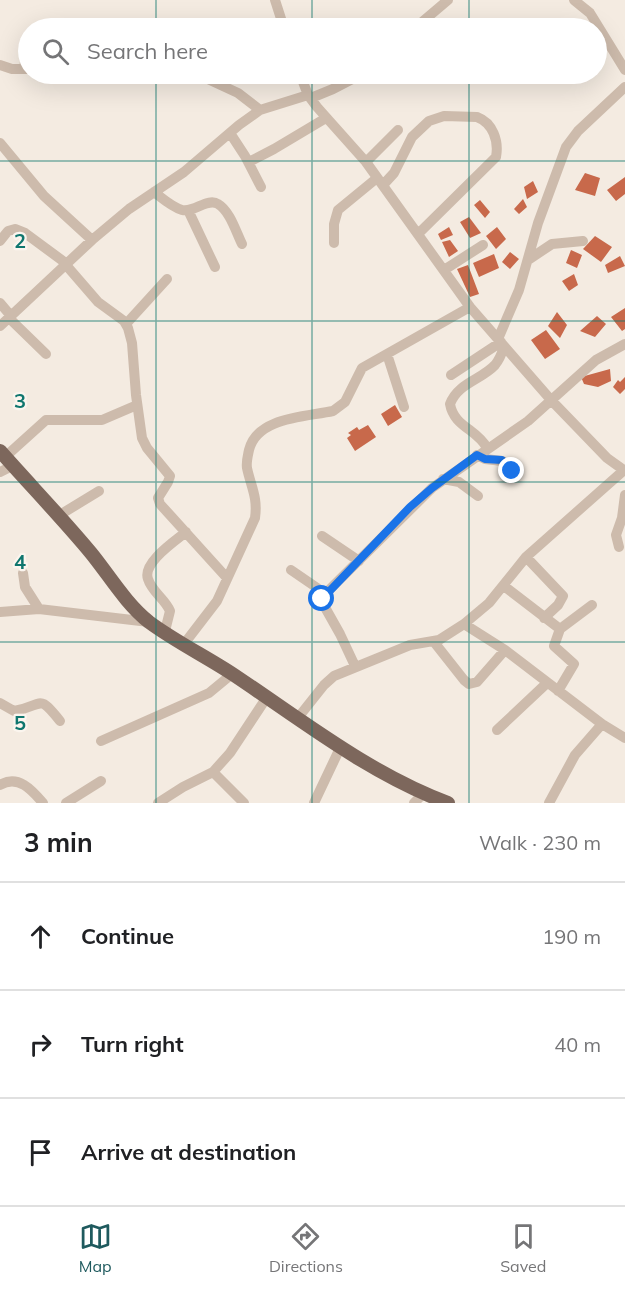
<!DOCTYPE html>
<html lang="en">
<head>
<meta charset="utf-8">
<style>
  body { margin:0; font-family:Mulish,sans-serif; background:#f6f6f6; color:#202124 }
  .stop { position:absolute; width:18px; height:18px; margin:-14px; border:4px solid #1a73e8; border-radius:50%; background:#fff }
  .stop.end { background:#1a73e8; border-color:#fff; box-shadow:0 2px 6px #0008 }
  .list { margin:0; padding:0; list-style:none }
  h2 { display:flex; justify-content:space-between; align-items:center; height:78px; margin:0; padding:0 24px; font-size:26px }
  h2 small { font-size:20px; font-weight:400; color:#757577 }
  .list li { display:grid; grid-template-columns:39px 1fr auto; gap:18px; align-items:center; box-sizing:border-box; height:108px; padding:0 24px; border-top:2px solid #e0e0e0 }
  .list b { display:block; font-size:22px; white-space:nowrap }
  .list em { font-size:20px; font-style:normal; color:#757577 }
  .icon { flex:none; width:33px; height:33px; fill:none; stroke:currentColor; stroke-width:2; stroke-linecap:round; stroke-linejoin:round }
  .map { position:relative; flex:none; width:625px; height:803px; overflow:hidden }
  .search { position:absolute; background:#fff; box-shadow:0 6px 24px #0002; left:18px; right:18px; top:18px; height:66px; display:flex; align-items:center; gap:15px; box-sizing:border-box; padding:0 21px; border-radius:33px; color:#757577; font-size:22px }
  .sheet { height:402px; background:#fff }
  nav { display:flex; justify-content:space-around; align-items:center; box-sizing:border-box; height:84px; border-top:2px solid #e0e0e0; background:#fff; font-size:16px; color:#757577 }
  nav a { display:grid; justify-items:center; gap:3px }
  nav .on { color:#1f5a5e }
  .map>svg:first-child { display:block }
  .building { fill:#c8694b }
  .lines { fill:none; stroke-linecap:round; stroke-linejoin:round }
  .minor { stroke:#cdbbac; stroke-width:10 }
  .major { stroke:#7d675c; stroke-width:14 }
  .route { stroke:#1a73e8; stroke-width:8 }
  .grid { fill:none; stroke:#0f766e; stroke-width:1.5; stroke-opacity:0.55 }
  .grid-label { font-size:20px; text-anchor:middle; font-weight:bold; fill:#0f766e; stroke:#fbf5ee; stroke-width:4.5; stroke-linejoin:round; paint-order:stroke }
</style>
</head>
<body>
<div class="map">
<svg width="625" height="803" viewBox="0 0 625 803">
  <rect width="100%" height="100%" fill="#f4ebe1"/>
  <path class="building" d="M 585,173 L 600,178 L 595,196 L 575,190 Z
    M 625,177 L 625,194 L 616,201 L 607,190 Z
    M 533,181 L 538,192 L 527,199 L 524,187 Z
    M 523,199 L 527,207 L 519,214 L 514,209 Z
    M 480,200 L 490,212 L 485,218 L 474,205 Z
    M 469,217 L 481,233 L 470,238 L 460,222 Z
    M 449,227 L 453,235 L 441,240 L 438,234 Z
    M 497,227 L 506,239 L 496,249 L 486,236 Z
    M 595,236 L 612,247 L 601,262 L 583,249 Z
    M 450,240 L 458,251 L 449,257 L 442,242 Z
    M 571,250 L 582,255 L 577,268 L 566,263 Z
    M 510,252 L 519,259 L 510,269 L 502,262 Z
    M 494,254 L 499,268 L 479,277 L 473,263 Z
    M 620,256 L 625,266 L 608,273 L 605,265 Z
    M 468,265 L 479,294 L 470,297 L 457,269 Z
    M 574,274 L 578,285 L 569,291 L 562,281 Z
    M 625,308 L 625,329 L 622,331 L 611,317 Z
    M 557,312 L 567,325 L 560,338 L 548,326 Z
    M 597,316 L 606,324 L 595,337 L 580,331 Z
    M 546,330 L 560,349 L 545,359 L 531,340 Z
    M 610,369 L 611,381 L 598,387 L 584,384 L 581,377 Z
    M 625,377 L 625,389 L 620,394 L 613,387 L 618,380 L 620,382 Z
    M 395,405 L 402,417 L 388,426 L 381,414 Z
    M 368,425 L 376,437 L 355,451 L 347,438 L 351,435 L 348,433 L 357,427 L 359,430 Z"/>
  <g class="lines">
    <path class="minor" d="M 275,0 L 284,28
      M 574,0 L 590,13 L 625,70
      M 415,28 L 448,0
      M 0,65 L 12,69 L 28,69
      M 24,69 L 28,40
      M 197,74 L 238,93 L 260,110
      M 300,74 L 308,95 L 317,107 L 366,162 L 470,307 L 551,400 L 607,458 L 625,471
      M 311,98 L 333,89 L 362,74
      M 230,133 L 245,156 L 261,187
      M 0,143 L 44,196 L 92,240
      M 249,162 L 274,149 L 326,118
      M 366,162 L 398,130
      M 383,185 L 394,173 L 412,137 L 429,121 L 444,116 L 477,117 C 493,123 499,141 496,157 L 418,234
      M 154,192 C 163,199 172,207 182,210 C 194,213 208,197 218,204 C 230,211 236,232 242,244
      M 188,210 L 215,267
      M 0,241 L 8,231 L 15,229 L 25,233 L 67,264
      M 334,243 L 334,224 L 338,210 L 377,178
      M 528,260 L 552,244 L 583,241
      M 66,265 L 98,302 L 124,321 L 128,328 L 132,343 L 136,395 L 142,438 L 147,448 L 170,476 L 168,482 L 158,498 L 160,504 L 227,578
      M 444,270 L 483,245
      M 0,303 L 11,316
      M 9,318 L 46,354
      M 126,324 L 167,279
      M 0,326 L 92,240 L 129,209 L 184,172 L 239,125 L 260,110 L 308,95
      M 498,339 L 519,290 L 538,223 L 566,147 L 578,131 L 625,87
      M 387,354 L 404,407
      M 451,375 L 501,342
      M 487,448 C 477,429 454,427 450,404 C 458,383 481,380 495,365 C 499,360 502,353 504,347
      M 477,455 L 485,459 L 502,461 L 512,471
      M 5,457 L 46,420 L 102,420 L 137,405
      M 0,472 L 12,466
      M 443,479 L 459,482 L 478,496
      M 58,516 L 99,491
      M 322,536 L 359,561
      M 619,547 L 616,535 L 622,518 L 625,495
      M 526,557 L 563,596 L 558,605 L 544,618
      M 291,570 L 326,594
      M 23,573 L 25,587 L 39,609
      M 504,586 L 560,629 L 554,646 L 574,664 L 558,691
      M 0,612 L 39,609 L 149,622
      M 464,624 L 505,650 L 602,724 L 625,738
      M 560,629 L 592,605
      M 165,631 L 170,611 C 165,599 152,592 148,579 C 142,563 175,541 186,532
      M 434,642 L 464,680 L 469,684 L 477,682 L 505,650
      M 184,644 L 217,601 L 255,518 C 258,497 251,487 247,468 C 246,462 248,455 249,450 C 257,417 305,417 333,411 L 345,402 L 362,368 L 470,307
      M 355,666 L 340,634 L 322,602 L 322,599 L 327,592 L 432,488 L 528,421 L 596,360 L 625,344
      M 0,703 L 14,711 C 44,706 37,692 60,721
      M 297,719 L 324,685 L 334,676 L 410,645 L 439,640 L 464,624 L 489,603 L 526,557 L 623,471
      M 497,730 L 547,683
      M 101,741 L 209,693 L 232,674
      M 213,772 L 244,803
      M 0,785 C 18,774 32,790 43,803
      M 66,803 L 101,781
      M 158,803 L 183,787 L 213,772 L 230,753 L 267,697
      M 314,803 L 341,746
      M 414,803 L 423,794
      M 549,803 L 575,755 L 602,724"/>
    <path class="major" d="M 0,451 C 30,485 62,518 91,553 C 109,575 126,604 149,622 C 176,642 207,657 234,675 C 303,721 370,774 448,803"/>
  </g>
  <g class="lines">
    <path class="route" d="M 322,599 L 410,507 L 432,488 L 477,455 L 485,459 L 502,460 L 512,471"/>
  </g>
  <path class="grid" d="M 156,0 L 156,28M 312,0 L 312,28M 469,0 L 469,28M 156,74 L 156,803M 312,74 L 312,803M 469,74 L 469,803M 0,161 L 625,161M 0,321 L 625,321M 0,482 L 625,482M 0,642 L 625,642"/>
  <g class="grid-label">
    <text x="20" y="248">2</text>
    <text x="20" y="408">3</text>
    <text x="20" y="569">4</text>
    <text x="20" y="730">5</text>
  </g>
</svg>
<div class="stop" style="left:322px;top:599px"></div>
<div class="stop end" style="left:512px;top:471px"></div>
<div class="search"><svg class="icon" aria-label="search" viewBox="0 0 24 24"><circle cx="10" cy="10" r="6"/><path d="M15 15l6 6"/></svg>Search here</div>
</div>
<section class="sheet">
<h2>3 min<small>Walk · 230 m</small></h2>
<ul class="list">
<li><svg class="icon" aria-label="ahead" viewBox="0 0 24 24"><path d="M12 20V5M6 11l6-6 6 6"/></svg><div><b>Continue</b></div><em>190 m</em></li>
<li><svg class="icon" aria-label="right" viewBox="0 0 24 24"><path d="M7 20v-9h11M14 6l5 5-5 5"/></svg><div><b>Turn right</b></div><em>40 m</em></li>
<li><svg class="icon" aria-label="arrive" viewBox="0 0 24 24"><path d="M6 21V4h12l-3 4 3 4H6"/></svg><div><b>Arrive at destination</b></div></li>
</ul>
</section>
<nav>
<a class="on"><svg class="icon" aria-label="map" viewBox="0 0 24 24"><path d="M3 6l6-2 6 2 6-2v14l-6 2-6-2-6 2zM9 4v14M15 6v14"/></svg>Map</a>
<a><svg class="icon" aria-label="directions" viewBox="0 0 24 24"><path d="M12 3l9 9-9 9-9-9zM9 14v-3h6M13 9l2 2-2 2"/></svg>Directions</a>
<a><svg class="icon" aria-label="saved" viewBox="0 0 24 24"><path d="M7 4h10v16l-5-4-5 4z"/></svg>Saved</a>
</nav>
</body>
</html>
